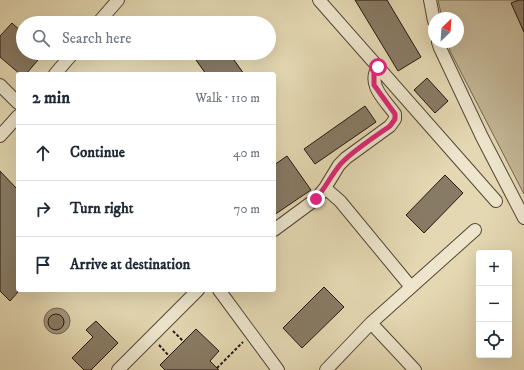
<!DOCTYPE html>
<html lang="en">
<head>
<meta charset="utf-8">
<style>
  body { margin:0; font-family:"IM FELL DW Pica",serif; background:#f6f6f7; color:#1f2937 }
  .controls { position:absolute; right:12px; bottom:12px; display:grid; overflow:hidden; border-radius:4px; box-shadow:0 4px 16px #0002 }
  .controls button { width:36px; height:36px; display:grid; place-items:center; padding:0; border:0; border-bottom:1px solid #e0e1e3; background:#fff; color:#1f2937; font:20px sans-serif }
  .compass { position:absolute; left:428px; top:12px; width:36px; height:36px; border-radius:50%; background:#fff; box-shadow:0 4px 16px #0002; rotate:25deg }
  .stop { position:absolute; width:12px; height:12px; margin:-9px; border:3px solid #db2777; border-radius:50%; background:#fff }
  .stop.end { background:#db2777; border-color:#fff; box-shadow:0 1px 4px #0008 }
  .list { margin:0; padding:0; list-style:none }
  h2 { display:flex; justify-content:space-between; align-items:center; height:52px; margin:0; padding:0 16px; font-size:17px }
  h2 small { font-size:13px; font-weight:400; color:#747a83 }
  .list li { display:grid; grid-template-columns:26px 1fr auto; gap:12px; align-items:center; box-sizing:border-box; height:56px; padding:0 16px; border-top:1px solid #e0e1e3 }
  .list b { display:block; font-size:15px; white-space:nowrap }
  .list em { font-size:13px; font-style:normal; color:#747a83 }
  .icon { flex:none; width:22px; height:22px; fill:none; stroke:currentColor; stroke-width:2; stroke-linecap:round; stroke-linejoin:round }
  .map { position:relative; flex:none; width:524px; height:370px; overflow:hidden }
  .search { position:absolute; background:#fff; box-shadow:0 4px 16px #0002; left:16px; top:16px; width:260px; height:44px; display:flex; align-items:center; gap:10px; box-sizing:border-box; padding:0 14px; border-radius:22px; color:#747a83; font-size:15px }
  .panel { position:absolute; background:#fff; box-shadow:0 4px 16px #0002; left:16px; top:72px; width:260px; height:220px; border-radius:4px }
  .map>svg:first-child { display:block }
  .green { fill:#c4b797; stroke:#746654 }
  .water { fill:#a3967b; stroke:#716351 }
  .building { fill:#887b65; stroke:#251611 }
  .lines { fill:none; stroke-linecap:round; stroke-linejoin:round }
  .minor-casing { stroke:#554639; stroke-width:14 }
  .path { stroke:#251611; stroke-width:2; stroke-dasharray:3 2; stroke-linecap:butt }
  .minor { stroke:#ede6cd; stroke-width:12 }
  .route { stroke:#db2777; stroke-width:5 }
</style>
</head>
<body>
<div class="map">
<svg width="524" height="370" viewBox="0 0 524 370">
  <rect width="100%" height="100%" fill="#e4d8b2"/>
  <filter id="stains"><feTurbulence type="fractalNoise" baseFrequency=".005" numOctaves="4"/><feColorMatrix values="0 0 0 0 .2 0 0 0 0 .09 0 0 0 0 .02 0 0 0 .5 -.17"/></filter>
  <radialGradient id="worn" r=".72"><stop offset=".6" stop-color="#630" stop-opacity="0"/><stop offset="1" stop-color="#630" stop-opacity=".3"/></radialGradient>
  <path class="green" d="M 438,0 L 524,0 L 524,194 L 450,51 L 448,42 L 458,42 L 458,18 L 442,18 Z"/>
  <path class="water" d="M44 321a13 13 0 1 1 26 0a13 13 0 1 1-26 0Z"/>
  <path class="building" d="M 355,0 L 387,0 L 421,57 L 398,71 Z
    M 519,0 L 524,0 L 524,32 L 511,3 Z
    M 12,23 L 23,33 L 23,53 L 44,53 L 26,74 L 20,74 L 0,57 L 0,36 Z
    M 191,53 L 229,53 L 244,74 L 206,74 Z
    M 427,78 L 448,101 L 435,113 L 414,90 Z
    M 365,106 L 376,122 L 315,164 L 304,149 Z
    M 287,156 L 311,190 L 274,215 L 274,165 Z
    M 0,171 L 18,190 L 18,292 L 10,301 L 0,291 Z
    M 445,175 L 463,193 L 424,233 L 406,215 Z
    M 324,287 L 344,307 L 302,348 L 283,328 Z
    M48 322a8 8 0 1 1 16 0a8 8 0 1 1-16 0Z
    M 96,321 L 118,343 L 91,370 L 84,370 L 72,358 L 93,337 L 86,330 Z
    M 196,329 L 219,351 L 210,361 L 219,370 L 165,370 L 160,365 Z"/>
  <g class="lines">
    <defs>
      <path id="minor" d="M 319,0 L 496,201
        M 430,0 L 434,21
        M 98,23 L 118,0
        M 438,42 L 440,48 L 482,137 L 524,218
        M 55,74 L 73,53
        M 0,85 L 18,103
        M 0,136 L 18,116
        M 325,188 L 340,201 L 411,287
        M 274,230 L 316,199 L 325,188 L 339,165 L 346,158 L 390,126 L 395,119 L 395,114 C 384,99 367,85 378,67
        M 219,290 L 278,370
        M 371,323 L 415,370
        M 118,370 L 198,290
        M 326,370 L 371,323 L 475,230"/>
    </defs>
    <use href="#minor" class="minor-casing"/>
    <path class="path" d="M 173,331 L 184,342
      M 159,345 L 169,356
      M 217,368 L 243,342"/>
    <use href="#minor" class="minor"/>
  </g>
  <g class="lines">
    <path class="route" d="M 316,199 C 325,188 331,176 339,166 C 349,153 376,136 390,126 L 395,119 L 395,114 L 374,85 L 374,74 L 378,67"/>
  </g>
  <rect width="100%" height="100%" filter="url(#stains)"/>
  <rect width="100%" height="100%" fill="url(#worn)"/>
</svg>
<div class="controls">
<button>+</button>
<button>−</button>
<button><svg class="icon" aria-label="locate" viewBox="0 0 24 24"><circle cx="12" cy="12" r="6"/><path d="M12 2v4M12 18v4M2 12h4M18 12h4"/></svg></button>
</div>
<svg class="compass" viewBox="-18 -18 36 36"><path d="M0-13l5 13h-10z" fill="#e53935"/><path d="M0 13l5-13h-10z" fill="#747a83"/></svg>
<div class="stop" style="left:378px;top:67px"></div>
<div class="stop end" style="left:316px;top:199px"></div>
<div class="search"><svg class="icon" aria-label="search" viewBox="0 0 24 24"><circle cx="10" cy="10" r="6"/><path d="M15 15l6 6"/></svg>Search here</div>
<section class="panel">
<h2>2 min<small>Walk · 110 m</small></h2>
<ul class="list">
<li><svg class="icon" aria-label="ahead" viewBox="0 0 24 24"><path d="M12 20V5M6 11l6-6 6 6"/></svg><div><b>Continue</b></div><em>40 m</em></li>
<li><svg class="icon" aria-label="right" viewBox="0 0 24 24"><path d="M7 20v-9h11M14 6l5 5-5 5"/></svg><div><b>Turn right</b></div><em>70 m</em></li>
<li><svg class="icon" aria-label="arrive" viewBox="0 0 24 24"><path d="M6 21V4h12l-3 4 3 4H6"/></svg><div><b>Arrive at destination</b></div></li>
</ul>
</section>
</div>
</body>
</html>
